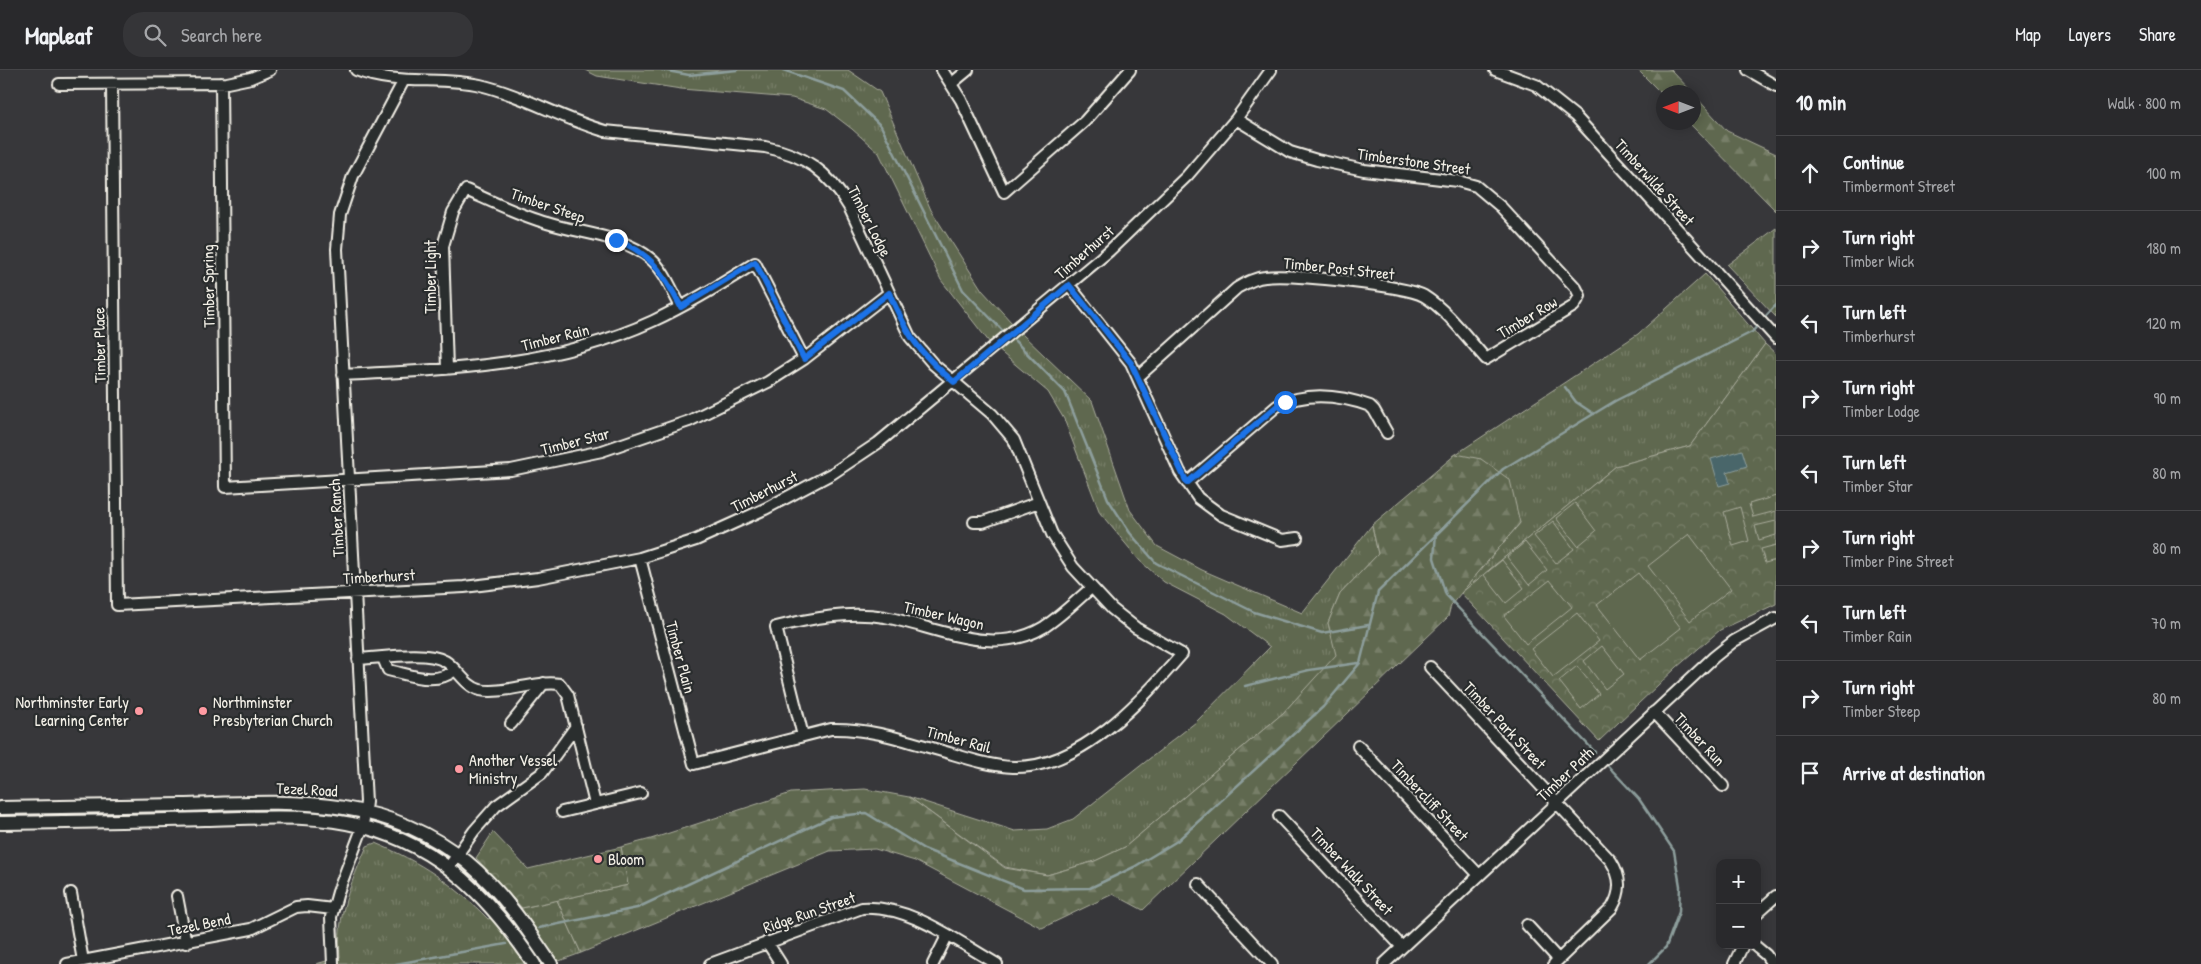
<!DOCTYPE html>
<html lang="en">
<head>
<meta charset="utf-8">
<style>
  body { margin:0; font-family:"Patrick Hand",sans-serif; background:#353538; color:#f1f3f6 }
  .controls { position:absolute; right:15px; bottom:15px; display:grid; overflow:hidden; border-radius:10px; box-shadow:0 2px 12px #0003 }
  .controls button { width:45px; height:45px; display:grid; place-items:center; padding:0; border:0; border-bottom:1px solid #454548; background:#29292c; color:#f1f3f6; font:25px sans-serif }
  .compass { position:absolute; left:1656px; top:15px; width:45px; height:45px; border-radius:50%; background:#29292c; box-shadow:0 2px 12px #0003; rotate:270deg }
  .stop { position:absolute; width:15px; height:15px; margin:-11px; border:4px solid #1a73e8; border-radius:50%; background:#fff }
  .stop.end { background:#1a73e8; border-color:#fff; box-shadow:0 1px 5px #0008 }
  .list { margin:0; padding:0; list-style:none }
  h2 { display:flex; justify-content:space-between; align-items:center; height:65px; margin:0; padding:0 20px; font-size:21px }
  h2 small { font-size:16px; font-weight:400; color:#a5a6a9 }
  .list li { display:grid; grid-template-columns:32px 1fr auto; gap:15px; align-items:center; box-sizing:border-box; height:75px; padding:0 20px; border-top:1px solid #454548 }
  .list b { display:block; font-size:19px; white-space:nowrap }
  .list p { margin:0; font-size:16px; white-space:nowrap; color:#a5a6a9 }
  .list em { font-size:16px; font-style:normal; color:#a5a6a9 }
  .icon { flex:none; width:28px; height:28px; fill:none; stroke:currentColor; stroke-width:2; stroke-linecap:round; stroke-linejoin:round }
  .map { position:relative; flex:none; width:1776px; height:894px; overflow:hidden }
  header { display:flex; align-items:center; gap:30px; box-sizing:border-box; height:70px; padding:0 25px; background:#29292c; border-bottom:1px solid #454548 }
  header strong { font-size:24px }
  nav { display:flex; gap:28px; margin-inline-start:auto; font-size:18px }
  .search { width:350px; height:45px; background:#353538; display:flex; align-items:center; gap:12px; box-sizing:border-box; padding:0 18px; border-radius:20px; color:#a5a6a9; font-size:19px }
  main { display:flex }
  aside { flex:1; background:#29292c }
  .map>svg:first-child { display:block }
  .grass { fill:url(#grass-tufts); stroke:#aaac9c }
  .forest { fill:url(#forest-firs); stroke:#aaac9c }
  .park { fill:url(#park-crowns); stroke:#aaac9c }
  .pitch { fill:#5f684f; stroke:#aaac9c }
  .water { fill:#48666a; stroke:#8d9e9c }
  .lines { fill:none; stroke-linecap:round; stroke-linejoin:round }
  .stream { stroke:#8d9e9c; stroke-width:2.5 }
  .minor-casing { stroke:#f4f1e8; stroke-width:14 }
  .major-casing { stroke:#f4f1e8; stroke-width:16 }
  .minor { stroke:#2a2d2e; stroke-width:10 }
  .major { stroke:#2a2d2e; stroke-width:12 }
  .route { stroke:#1a73e8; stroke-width:6 }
  .poi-dot { fill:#ff9aa2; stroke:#2a2d2e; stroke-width:2 }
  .labels { text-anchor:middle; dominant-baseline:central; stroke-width:4.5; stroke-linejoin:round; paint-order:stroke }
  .street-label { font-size:16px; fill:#f4f1e8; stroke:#2a2d2e }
  .poi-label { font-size:16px; fill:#f4f1e8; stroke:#2a2d2e; text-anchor:start }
</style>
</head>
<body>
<header>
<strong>Mapleaf</strong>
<div class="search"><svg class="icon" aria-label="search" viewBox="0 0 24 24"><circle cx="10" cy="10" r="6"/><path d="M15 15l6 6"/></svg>Search here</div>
<nav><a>Map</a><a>Layers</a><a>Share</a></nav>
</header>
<main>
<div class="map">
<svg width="1776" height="894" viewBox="0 0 1776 894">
  <defs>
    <pattern id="grass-tufts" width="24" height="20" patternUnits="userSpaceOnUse" patternTransform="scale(1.25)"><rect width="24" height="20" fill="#5f684f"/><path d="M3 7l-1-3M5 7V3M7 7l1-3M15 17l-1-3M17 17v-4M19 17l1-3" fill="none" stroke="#777e68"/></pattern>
    <pattern id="forest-firs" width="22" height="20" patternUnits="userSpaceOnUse" patternTransform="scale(1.25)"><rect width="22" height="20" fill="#5f684f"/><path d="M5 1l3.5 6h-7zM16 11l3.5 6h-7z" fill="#777e68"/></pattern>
    <pattern id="park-crowns" width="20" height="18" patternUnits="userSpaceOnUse" patternTransform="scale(1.25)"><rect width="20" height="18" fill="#5f684f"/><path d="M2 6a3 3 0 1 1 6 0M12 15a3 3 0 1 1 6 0" fill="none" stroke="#777e68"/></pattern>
  </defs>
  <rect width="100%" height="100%" fill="#37373a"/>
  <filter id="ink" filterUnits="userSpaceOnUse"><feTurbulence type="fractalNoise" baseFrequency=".02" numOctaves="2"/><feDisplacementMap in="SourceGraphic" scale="10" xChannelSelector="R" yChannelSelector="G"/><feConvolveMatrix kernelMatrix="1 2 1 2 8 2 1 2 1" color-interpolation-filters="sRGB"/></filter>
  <g filter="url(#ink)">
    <path class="grass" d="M 585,0 L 848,0 L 880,22 L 931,140 L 982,220 L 1022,264 L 1092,331 L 1130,440 L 1157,476 L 1202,500 L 1302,543 L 1372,455 L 1378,484 L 1340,524 L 1328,553 L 1337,585 L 1283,643 L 1125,777 L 1095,791 L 1047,805 L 1005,797 L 909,727 L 1015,761 L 1047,759 L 1073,749 L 1196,652 L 1270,577 L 1226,544 L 1164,512 L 1140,491 L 1100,443 L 1064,349 L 1048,322 L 990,273 L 941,210 L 879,83 L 852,59 L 826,39 L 792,28 L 681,19 L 597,6 Z
      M 1776,158 L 1776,247 L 1727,195 Z
      M 1705,204 L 1765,274 L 1690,376 L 1616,396 L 1461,523 L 1520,453 L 1481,389 L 1453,386 L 1638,264 Z
      M 375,773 C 419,791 455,815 488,849 L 522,838 L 557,830 L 581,883 L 551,894 L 316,894 L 340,887 C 336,846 351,813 367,776 Z"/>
    <path class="forest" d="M 1638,0 L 1671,0 L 1692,22 L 1664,22 L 1663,25 Z
      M 1694,25 L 1727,61 L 1776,84 L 1776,141 L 1689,53 L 1694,52 Z
      M 1456,384 L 1481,389 L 1510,410 L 1520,453 L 1451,535 L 1448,547 L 1143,840 L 1113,824 L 1042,858 L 915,791 L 875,779 L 830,781 L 581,883 L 557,830 L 628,815 L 621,777 L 651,769 L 791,723 L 865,719 L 909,727 L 1005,798 L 1047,805 L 1095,791 L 1125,777 L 1283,643 L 1336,585 L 1328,553 L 1340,524 L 1378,484 L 1372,455 Z"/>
    <path class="park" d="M 1765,274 L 1776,284 L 1776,534 L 1720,560 L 1677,597 L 1599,671 L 1461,523 L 1616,396 L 1690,376 Z
      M 493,762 L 528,799 L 621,777 L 628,815 L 522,838 L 476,788 Z"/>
    <path class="pitch" d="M 1776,426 L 1776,441 L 1753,447 L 1749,434 Z
      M 1575,433 L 1596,461 L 1578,476 L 1556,448 Z
      M 1740,437 L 1749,471 L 1733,476 L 1724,442 Z
      M 1553,451 L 1574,479 L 1556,493 L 1534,466 Z
      M 1776,451 L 1776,465 L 1759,470 L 1755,456 Z
      M 1689,464 L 1731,519 L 1690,551 L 1648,496 Z
      M 1525,472 L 1547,500 L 1529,515 L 1507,487 Z
      M 1776,475 L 1776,490 L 1765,493 L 1761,479 Z
      M 1502,490 L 1524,518 L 1506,533 L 1484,505 Z
      M 1638,503 L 1681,558 L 1640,590 L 1597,535 Z
      M 1550,510 L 1572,537 L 1526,574 L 1504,546 Z
      M 1577,543 L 1599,571 L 1553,607 L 1531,579 Z
      M 1602,576 L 1624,604 L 1605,619 L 1584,591 Z
      M 1577,596 L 1599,624 L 1581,639 L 1559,611 Z"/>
    <path class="water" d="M 1742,380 L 1747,396 L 1727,402 L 1730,413 L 1719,416 L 1711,389 Z"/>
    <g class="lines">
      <path class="stream" d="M 662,0 L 689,5 L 737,0
        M 783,0 L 844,21 L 881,56 L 963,220 L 1002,260
        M 1763,249 L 1776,235
        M 1015,271 L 1065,322 L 1108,429 L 1130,463 L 1156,493 L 1254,542 L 1322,563 L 1368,555
        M 1565,317 L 1576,332 L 1594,344
        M 1436,463 L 1434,488 L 1446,525 L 1595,682
        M 1245,616 L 1309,600 L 1358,593
        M 1608,696 L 1639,729 L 1674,781 L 1680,816 L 1679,842 L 1666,877 L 1649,894
        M 539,858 L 637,838 L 831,747 L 866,743 L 924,779 L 1024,819 L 1090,818 L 1134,797 L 1177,771 L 1323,637 L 1360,593 L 1378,522 L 1503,399 L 1615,331 L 1752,262 L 1760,253
        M 396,894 L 506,874"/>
      <defs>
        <path id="minor" d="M 356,0 C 396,16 439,6 480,15 C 523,25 562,49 605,61 L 765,77 C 805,85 828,101 849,137 L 910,267 L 933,294 L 992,344 L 1014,370 L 1052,464 L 1073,497 L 1112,539 L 1136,558 L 1182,584 C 1141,631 1080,699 1013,697 C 987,696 961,686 935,679 C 901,669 868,658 831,659 L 694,694 L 640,488
          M 942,0 L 961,30 L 1004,122 L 1085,51 L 1130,0
          M 1495,0 L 1536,15 L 1575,46 L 1776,268
          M 1748,0 L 1776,16
          M 221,13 L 225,417 L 511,400 L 602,381 L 689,351 L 768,312 L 804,289 L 889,223
          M 59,14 L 227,13 L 251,8 L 270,0
          M 112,14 L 117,535 L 464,517 L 538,508 L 640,488 L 696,470 L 765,439 L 833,403 L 878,373 L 1109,181 L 1187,106 L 1236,49 L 1271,0
          M 951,14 L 968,0
          M 1069,215 L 1131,293 L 1180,402 L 1198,428 L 1221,445 L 1282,470 L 1297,468
          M 447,299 L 443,176 L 453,142 L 466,120 C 493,132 519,145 547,153 C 582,164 622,165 651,189 C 665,201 672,221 681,237
          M 343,305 C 448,300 556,296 653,251 C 689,234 722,214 755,193 L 804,289
          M 1139,306 L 1237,218 C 1246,213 1254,208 1265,207 C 1290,204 1404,215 1424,226 C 1448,241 1467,268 1486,289 L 1574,236 L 1580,226 L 1576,218 L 1501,137 L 1476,116 L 1458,111 L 1364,100 L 1317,90 L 1290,82 L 1236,49
          M 1187,413 L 1277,336 C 1307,321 1340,325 1370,336 L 1374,340 L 1387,363
          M 974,452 L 983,452 L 1039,432
          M 383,588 L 388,600 C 411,605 435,616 455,600
          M 358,589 C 381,588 426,580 445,591 C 458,599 465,616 480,620 C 503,625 535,610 560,614 L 568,625 L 595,734
          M 1430,597 L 1611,791 C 1621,807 1622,821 1612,838 L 1554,894
          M 1654,642 L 1723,716
          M 511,654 L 544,613
          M 803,666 L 776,557 C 812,548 849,541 885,547 C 937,557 993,588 1044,557 C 1061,546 1075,532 1091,518
          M 1358,676 L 1479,805
          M 562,742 L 641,723
          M 1279,746 L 1402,877
          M 448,798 L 474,761 L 496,736 L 542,703 L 576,656
          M 1198,814 L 1272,894
          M 71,823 L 83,891
          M 177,826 L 186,873
          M 1757,843 L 1776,826
          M 1527,855 L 1558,889
          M 767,872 L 781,894
          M 1754,875 L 1766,885 L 1772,894
          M 67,894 L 251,859 L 296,837 L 307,836 L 333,839
          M 333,894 L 331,847 L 338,822 L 363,756 L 366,732 L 337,179 L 340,145 L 353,106 L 404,10
          M 710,894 L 862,838 C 911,835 956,871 997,894
          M 933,894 L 947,866
          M 1384,894 L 1714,587 L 1734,571 L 1776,548
          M 1734,894 L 1743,875"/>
        <path id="major" d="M 0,738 C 61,737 121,736 182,735 C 285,732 381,722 467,792 C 502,821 526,857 551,894
          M 0,753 C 68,752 137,751 205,749 C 257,748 313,743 364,757 C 442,777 491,830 534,894"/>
      </defs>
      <use href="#minor" class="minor-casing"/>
      <use href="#major" class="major-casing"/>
      <use href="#minor" class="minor"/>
      <use href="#major" class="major"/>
    </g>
  </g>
  <g class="lines" filter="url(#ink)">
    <path class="route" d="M 616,170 C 652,183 664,205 681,237 L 755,192 L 804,289 L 889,223 C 909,267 917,281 954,312 L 1069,215 L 1131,293 L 1187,413 L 1277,336 L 1285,332"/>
  </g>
  <g class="poi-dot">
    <circle cx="139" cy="641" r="5"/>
    <circle cx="203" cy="641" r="5"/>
    <circle cx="459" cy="699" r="5"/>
    <circle cx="598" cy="789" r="5"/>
  </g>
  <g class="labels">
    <g class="street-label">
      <text transform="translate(1414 91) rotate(8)">Timberstone Street</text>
      <text transform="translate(1655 112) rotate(48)">Timberwilde Street</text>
      <text transform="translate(548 135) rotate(19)">Timber Steep</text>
      <text transform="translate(870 151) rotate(63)">Timber Lodge</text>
      <text transform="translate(1084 182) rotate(-41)">Timberhurst</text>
      <text transform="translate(1339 198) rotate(6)">Timber Post Street</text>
      <text transform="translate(430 207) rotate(-90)">Timber Light</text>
      <text transform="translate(208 216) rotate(-91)">Timber Spring</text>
      <text transform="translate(1527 247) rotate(-31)">Timber Row</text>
      <text transform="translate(555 267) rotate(-14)">Timber Rain</text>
      <text transform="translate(99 275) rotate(-91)">Timber Place</text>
      <text transform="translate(575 371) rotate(-14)">Timber Star</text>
      <text transform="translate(764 421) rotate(-27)">Timberhurst</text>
      <text transform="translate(336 448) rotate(-93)">Timber Ranch</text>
      <text transform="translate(379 506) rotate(-3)">Timberhurst</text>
      <text transform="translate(944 545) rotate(13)">Timber Wagon</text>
      <text transform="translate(681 587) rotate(75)">Timber Plain</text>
      <text transform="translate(1505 655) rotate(47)">Timber Park Street</text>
      <text transform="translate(959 669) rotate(15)">Timber Rail</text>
      <text transform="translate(1700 669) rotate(47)">Timber Run</text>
      <text transform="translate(1565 704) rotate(-43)">Timber Path</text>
      <text transform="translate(307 719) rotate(3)">Tezel Road</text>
      <text transform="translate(1430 730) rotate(47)">Timbercliff Street</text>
      <text transform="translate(1352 801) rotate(47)">Timber Walk Street</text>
      <text transform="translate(809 842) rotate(-19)">Ridge Run Street</text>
      <text transform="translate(199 854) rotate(-11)">Tezel Bend</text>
    </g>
    <g class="poi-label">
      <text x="129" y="632" text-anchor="end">Northminster Early<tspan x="129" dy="18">Learning Center</tspan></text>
      <text x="213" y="632">Northminster<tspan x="213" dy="18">Presbyterian Church</tspan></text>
      <text x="469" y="690">Another Vessel<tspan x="469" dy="18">Ministry</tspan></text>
      <text x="608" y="789">Bloom</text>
    </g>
  </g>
</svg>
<div class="controls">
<button>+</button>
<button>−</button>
</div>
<svg class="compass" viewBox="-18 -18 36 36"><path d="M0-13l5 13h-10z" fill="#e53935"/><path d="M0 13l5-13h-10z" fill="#a5a6a9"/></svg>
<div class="stop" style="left:1285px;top:332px"></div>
<div class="stop end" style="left:616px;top:170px"></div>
</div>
<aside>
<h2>10 min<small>Walk · 800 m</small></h2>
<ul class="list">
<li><svg class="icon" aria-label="ahead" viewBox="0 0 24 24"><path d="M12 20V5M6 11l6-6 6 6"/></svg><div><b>Continue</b><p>Timbermont Street</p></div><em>100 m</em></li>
<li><svg class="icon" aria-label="right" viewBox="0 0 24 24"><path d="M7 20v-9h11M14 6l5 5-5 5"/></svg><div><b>Turn right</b><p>Timber Wick</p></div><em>180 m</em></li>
<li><svg class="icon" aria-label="left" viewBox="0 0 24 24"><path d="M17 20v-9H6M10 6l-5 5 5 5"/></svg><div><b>Turn left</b><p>Timberhurst</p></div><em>120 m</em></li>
<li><svg class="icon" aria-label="right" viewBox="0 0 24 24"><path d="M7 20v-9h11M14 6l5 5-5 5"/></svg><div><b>Turn right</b><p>Timber Lodge</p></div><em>90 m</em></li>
<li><svg class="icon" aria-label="left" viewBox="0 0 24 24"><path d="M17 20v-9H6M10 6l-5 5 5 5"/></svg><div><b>Turn left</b><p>Timber Star</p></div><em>80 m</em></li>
<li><svg class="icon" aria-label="right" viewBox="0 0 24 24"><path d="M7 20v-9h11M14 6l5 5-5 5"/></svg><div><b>Turn right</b><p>Timber Pine Street</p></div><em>80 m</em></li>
<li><svg class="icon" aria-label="left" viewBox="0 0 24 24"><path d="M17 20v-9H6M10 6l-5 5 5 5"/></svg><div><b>Turn left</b><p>Timber Rain</p></div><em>70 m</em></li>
<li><svg class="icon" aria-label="right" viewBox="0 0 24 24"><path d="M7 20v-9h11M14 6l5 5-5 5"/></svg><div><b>Turn right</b><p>Timber Steep</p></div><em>80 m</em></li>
<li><svg class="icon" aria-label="arrive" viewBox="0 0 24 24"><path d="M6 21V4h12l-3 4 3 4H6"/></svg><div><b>Arrive at destination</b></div></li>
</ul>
</aside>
</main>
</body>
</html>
